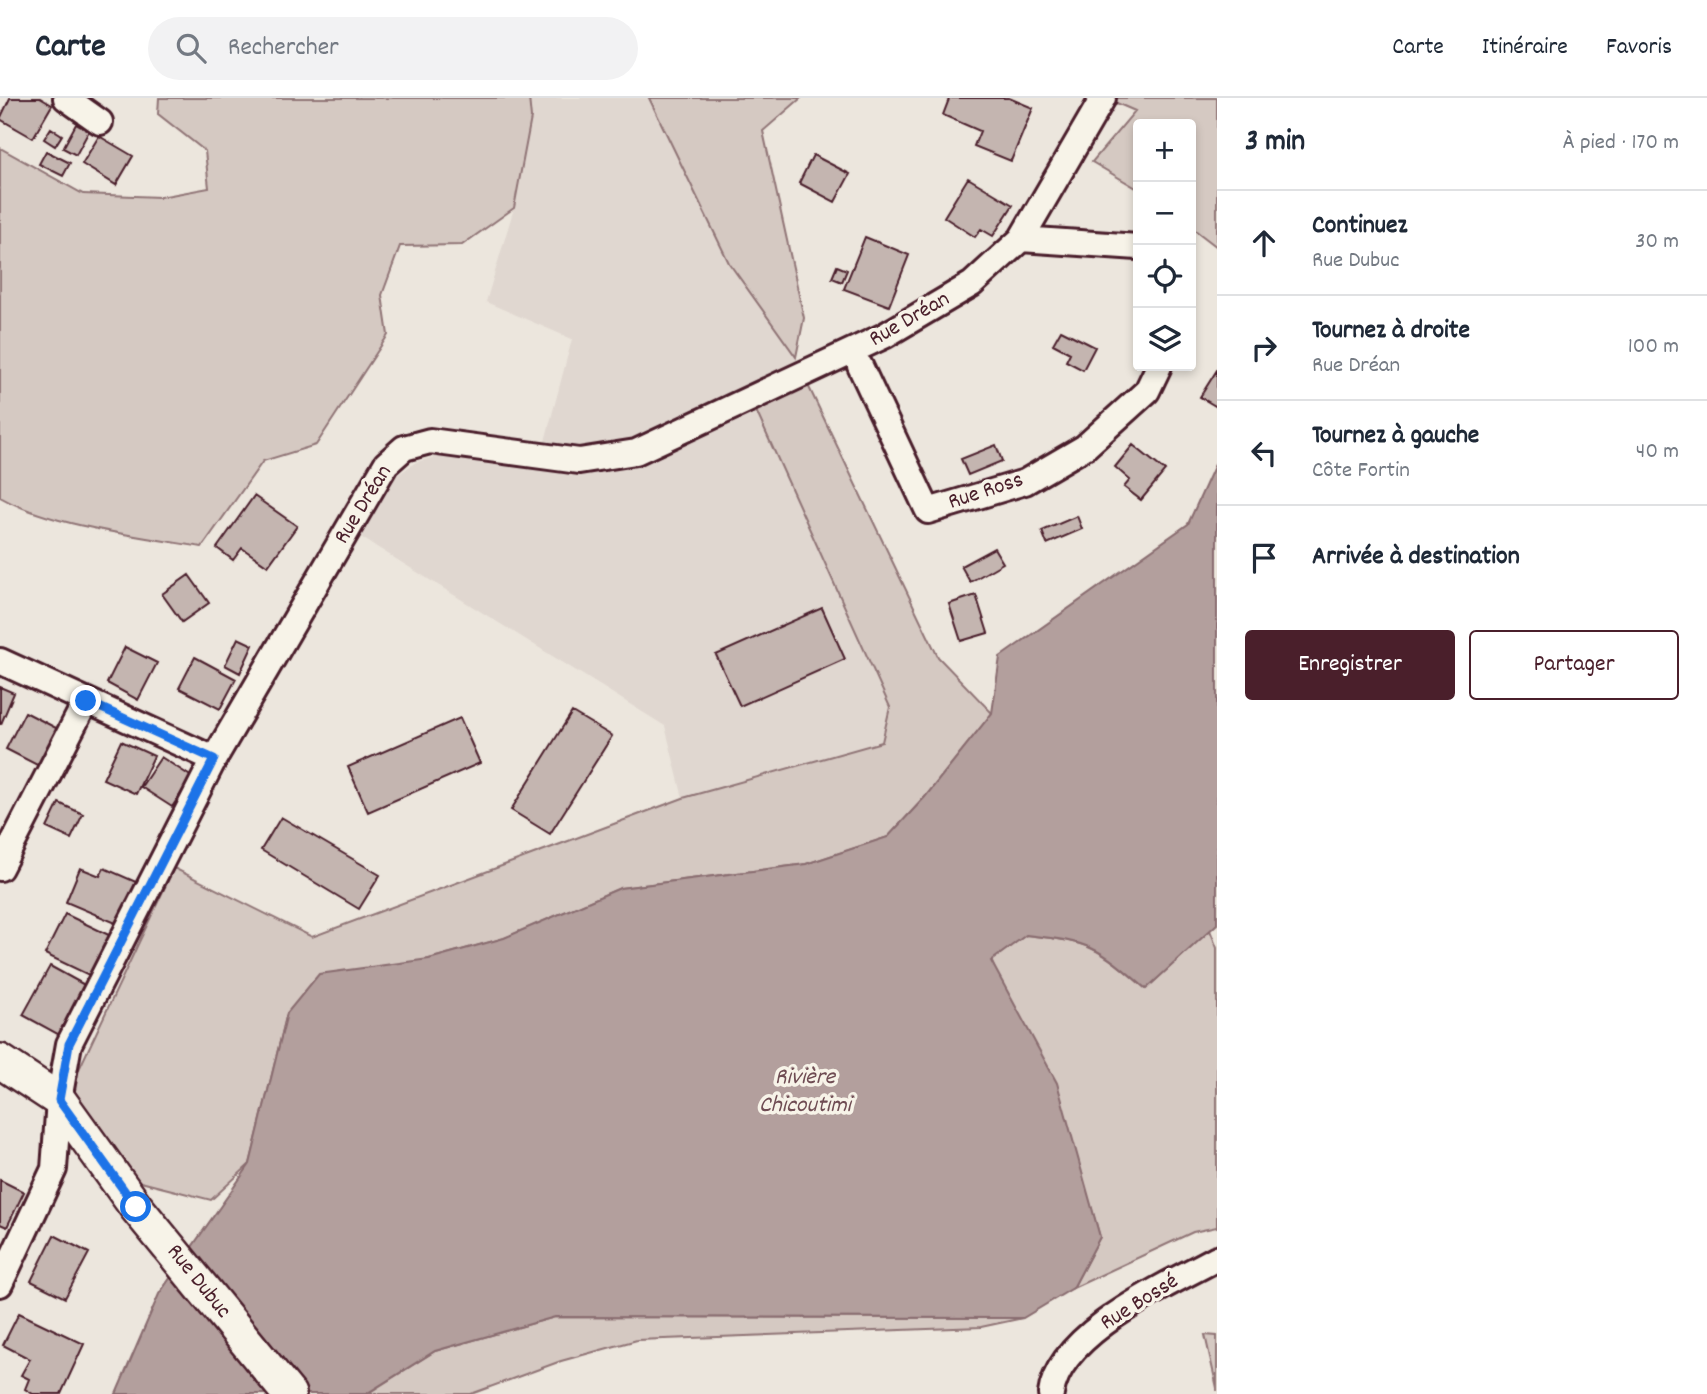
<!DOCTYPE html>
<html lang="fr">
<head>
<meta charset="utf-8">
<style>
  body { margin:0; font-family:Dekko,sans-serif; background:#f2f2f3; color:#1f2937 }
  .controls { position:absolute; right:21px; top:21px; display:grid; overflow:hidden; border-radius:7px; box-shadow:0 4px 10px #0003 }
  .controls button { width:63px; height:63px; display:grid; place-items:center; padding:0; border:0; border-bottom:2px solid #e0e1e3; background:#fff; color:#1f2937; font:35px sans-serif }
  .stop { position:absolute; width:21px; height:21px; margin:-16px; border:5px solid #1a73e8; border-radius:50%; background:#fff }
  .stop.end { background:#1a73e8; border-color:#fff; box-shadow:0 2px 7px #0008 }
  .list { margin:0; padding:0; list-style:none }
  h2 { display:flex; justify-content:space-between; align-items:center; height:91px; margin:0; padding:0 28px; font-size:30px }
  h2 small { font-size:23px; font-weight:400; color:#747a83 }
  .list li { display:grid; grid-template-columns:46px 1fr auto; gap:21px; align-items:center; box-sizing:border-box; height:105px; padding:0 28px; border-top:2px solid #e0e1e3 }
  .list b { display:block; font-size:26px; white-space:nowrap }
  .list p { margin:0; font-size:23px; white-space:nowrap; color:#747a83 }
  .list em { font-size:23px; font-style:normal; color:#747a83 }
  .actions { display:flex; gap:14px; padding:21px 28px }
  .actions a { flex:1; padding:16px 0; border:2px solid #4a1f2b; border-radius:7px; text-align:center; font-size:24px; color:#4a1f2b }
  .actions .main { background:#4a1f2b; color:#fff }
  .icon { flex:none; width:38px; height:38px; fill:none; stroke:currentColor; stroke-width:2; stroke-linecap:round; stroke-linejoin:round }
  .map { position:relative; flex:none; width:1217px; height:1296px; overflow:hidden }
  header { display:flex; align-items:center; gap:42px; box-sizing:border-box; height:98px; padding:0 35px; background:#fff; border-bottom:2px solid #e0e1e3 }
  header strong { font-size:33px }
  nav { display:flex; gap:38px; margin-inline-start:auto; font-size:24px }
  .search { width:490px; height:63px; background:#f2f2f3; display:flex; align-items:center; gap:18px; box-sizing:border-box; padding:0 24px; border-radius:38px; color:#747a83; font-size:26px }
  main { display:flex }
  aside { flex:1; background:#fff }
  .map>svg:first-child { display:block }
  .built { fill:#e0d7d0 }
  .green { fill:#d5c9c2; stroke:#907476; stroke-width:2 }
  .water { fill:#b39f9d; stroke:#896c6f; stroke-width:2 }
  .building { fill:#c4b5b0; stroke:#4a1f2b; stroke-width:2 }
  .lines { fill:none; stroke-linecap:round; stroke-linejoin:round }
  .street-casing { stroke:#4a1f2b; stroke-width:30 }
  .secondary-casing { stroke:#4a1f2b; stroke-width:38 }
  .street { stroke:#f7f3e8; stroke-width:24 }
  .secondary { stroke:#f7f3e8; stroke-width:33 }
  .route { stroke:#1a73e8; stroke-width:9 }
  .labels { text-anchor:middle; dominant-baseline:central; stroke-width:7; stroke-linejoin:round; paint-order:stroke }
  .street-label { font-size:23px; fill:#4a1f2b; stroke:#f7f3e8 }
  .water-label { font-size:24px; font-style:italic; fill:#6f4c53; stroke:#f7f3e8 }
</style>
</head>
<body>
<header>
<strong>Carte</strong>
<div class="search"><svg class="icon" aria-label="search" viewBox="0 0 24 24"><circle cx="10" cy="10" r="6"/><path d="M15 15l6 6"/></svg>Rechercher</div>
<nav><a>Carte</a><a>Itinéraire</a><a>Favoris</a></nav>
</header>
<main>
<div class="map">
<svg width="1217" height="1296" viewBox="0 0 1217 1296">
  <rect width="100%" height="100%" fill="#ece6dd"/>
  <filter id="ink" filterUnits="userSpaceOnUse"><feTurbulence type="fractalNoise" baseFrequency=".0143" numOctaves="2"/><feDisplacementMap in="SourceGraphic" scale="14" xChannelSelector="R" yChannelSelector="G"/><feConvolveMatrix kernelMatrix="1 2 1 2 8 2 1 2 1" color-interpolation-filters="sRGB"/></filter>
  <g filter="url(#ink)">
    <path class="built" d="M 529,0 L 649,0 L 729,165 L 796,259 L 806,283 L 753,307 L 890,609 L 883,644 L 683,700 L 665,628 L 359,438 L 395,379 L 416,364 L 442,357 L 539,366 L 572,241 L 486,204 L 514,110 L 531,20 Z"/>
    <path class="green" d="M 159,0 L 529,0 L 531,20 L 514,110 L 462,147 L 400,148 L 382,197 L 388,237 L 316,347 L 263,363 L 202,449 C 143,439 50,428 0,399 L 0,50 L 83,96 L 160,99 L 209,90 L 205,53 L 158,16 Z
      M 649,0 L 801,0 L 763,33 L 804,220 L 796,259 L 729,165 Z
      M 1105,0 L 1217,0 L 1217,149 L 1191,129 L 1191,26 L 1138,26 L 1138,91 L 1092,64 L 1135,13 Z
      M 806,283 L 938,559 L 992,615 L 925,699 L 888,739 L 806,766 L 620,790 L 505,840 L 429,861 L 287,915 L 250,1066 L 211,1102 L 133,1082 L 87,1023 L 72,986 L 174,770 L 312,839 L 683,700 L 882,644 L 890,609 L 753,306 Z
      M 1210,832 L 1217,850 L 1217,1129 L 1193,1134 L 1073,1190 L 1100,1139 L 1090,1105 L 991,862 L 1026,837 C 1090,844 1097,848 1146,891 Z
      M 555,1219 L 1023,1220 L 981,1229 L 637,1242 L 561,1263 L 471,1296 L 367,1296 L 435,1253 Z
      M 1205,1237 L 1217,1238 L 1217,1293 L 1217,1290 Z"/>
    <path class="water" d="M 1217,362 L 1217,826 L 1146,891 C 1097,848 1091,844 1026,837 L 991,863 L 1057,985 L 1100,1139 L 1073,1190 L 1023,1220 L 555,1219 L 435,1253 L 366,1296 L 116,1296 L 159,1196 L 250,1066 L 287,915 L 319,876 L 429,861 L 504,840 L 620,790 L 806,766 L 888,739 L 925,699 L 992,615 L 1000,559 L 1188,426 Z"/>
    <path class="building" d="M 10,0 L 40,0 L 52,7 L 33,40 L 0,21 Z
      M 946,0 L 1009,0 L 1033,10 L 1011,63 L 974,48 L 980,33 L 943,17 L 949,1 Z
      M 76,26 L 89,33 L 76,57 L 63,50 Z
      M 51,30 L 62,37 L 55,48 L 44,41 Z
      M 99,38 L 133,58 L 116,87 L 82,66 Z
      M 46,53 L 70,65 L 63,78 L 39,66 Z
      M 813,57 L 850,76 L 835,104 L 799,85 Z
      M 968,80 L 1013,107 L 993,138 L 981,131 L 975,139 L 944,119 Z
      M 865,139 L 909,157 L 889,208 L 844,191 Z
      M 837,168 L 847,172 L 842,184 L 832,180 Z
      M 1061,232 L 1095,249 L 1083,272 L 1066,263 L 1070,255 L 1053,246 Z
      M 1217,272 L 1217,309 L 1200,299 Z
      M 996,347 L 1002,363 L 968,377 L 961,361 Z
      M 1133,347 L 1165,373 L 1141,402 L 1124,389 L 1130,382 L 1115,369 Z
      M 254,398 L 297,428 L 268,468 L 242,450 L 233,462 L 217,450 Z
      M 1077,418 L 1082,431 L 1047,446 L 1042,433 Z
      M 994,450 L 1003,465 L 970,484 L 961,468 Z
      M 189,477 L 209,505 L 182,524 L 162,496 Z
      M 976,497 L 988,535 L 961,543 L 949,506 Z
      M 822,510 L 845,561 L 740,608 L 716,557 Z
      M 238,540 L 253,547 L 240,575 L 225,567 Z
      M 125,549 L 157,565 L 138,602 L 107,585 Z
      M 195,559 L 236,581 L 220,611 L 179,590 Z
      M 0,589 L 14,595 L 1,626 L 0,626 Z
      M 25,614 L 58,631 L 39,668 L 6,651 Z
      M 572,614 L 612,638 L 550,736 L 511,712 Z
      M 460,620 L 480,665 L 368,714 L 348,669 Z
      M 121,643 L 154,658 L 136,696 L 103,681 Z
      M 161,659 L 192,679 L 172,709 L 141,689 Z
      M 59,705 L 83,716 L 71,741 L 47,730 Z
      M 281,719 L 380,777 L 359,811 L 261,752 Z
      M 80,770 L 100,778 L 104,770 L 136,784 L 118,826 L 66,804 Z
      M 65,816 L 113,839 L 93,879 L 45,856 Z
      M 50,868 L 90,890 L 63,939 L 23,917 Z
      M 0,1082 L 24,1094 L 7,1129 L 0,1126 Z
      M 54,1137 L 89,1155 L 65,1200 L 31,1183 Z
      M 19,1215 L 84,1246 L 61,1296 L 33,1296 L 25,1291 L 29,1281 L 21,1277 L 30,1261 L 3,1247 Z"/>
    <g class="lines">
      <defs>
        <path id="street" d="M 66,0 L 100,24
          M 1021,141 L 1138,149
          M 860,268 L 928,413 L 1025,384 L 1085,349 L 1147,293 L 1159,268
          M 0,563 L 214,661
          M 0,770 L 86,603
          M 0,1186 L 54,1071 L 59,1002 L 69,946 L 214,661 L 386,366 L 404,350 L 430,343 L 579,363 L 636,354 L 884,238 L 972,186 L 1021,141 L 1103,0
          M 1051,1296 C 1059,1234 1168,1187 1217,1160"/>
        <path id="secondary" d="M 0,963 L 59,1002 L 136,1109 L 289,1296"/>
      </defs>
      <use href="#street" class="street-casing"/>
      <use href="#secondary" class="secondary-casing"/>
      <use href="#street" class="street"/>
      <use href="#secondary" class="secondary"/>
    </g>
  </g>
  <g class="lines" filter="url(#ink)">
    <path class="route" d="M 86,603 L 214,661 L 69,946 L 59,1002 L 136,1109"/>
  </g>
  <g class="labels">
    <g class="street-label">
      <text transform="translate(910 222) rotate(-30)">Rue Dréan</text>
      <text transform="translate(986 394) rotate(-18)">Rue Ross</text>
      <text transform="translate(364 407) rotate(-58)">Rue Dréan</text>
      <text transform="translate(198 1184) rotate(51)">Rue Dubuc</text>
      <text transform="translate(1140 1205) rotate(-32)">Rue Bossé</text>
    </g>
    <g class="water-label">
      <text x="805" y="980">Rivière<tspan x="805" dy="28">Chicoutimi</tspan></text>
    </g>
  </g>
</svg>
<div class="controls">
<button>+</button>
<button>−</button>
<button><svg class="icon" aria-label="locate" viewBox="0 0 24 24"><circle cx="12" cy="12" r="6"/><path d="M12 2v4M12 18v4M2 12h4M18 12h4"/></svg></button>
<button><svg class="icon" aria-label="layers" viewBox="0 0 24 24"><path d="M12 4l9 5-9 5-9-5zM3 14l9 5 9-5"/></svg></button>
</div>
<div class="stop" style="left:136px;top:1109px"></div>
<div class="stop end" style="left:86px;top:603px"></div>
</div>
<aside>
<h2>3 min<small>À pied · 170 m</small></h2>
<ul class="list">
<li><svg class="icon" aria-label="ahead" viewBox="0 0 24 24"><path d="M12 20V5M6 11l6-6 6 6"/></svg><div><b>Continuez</b><p>Rue Dubuc</p></div><em>30 m</em></li>
<li><svg class="icon" aria-label="right" viewBox="0 0 24 24"><path d="M7 20v-9h11M14 6l5 5-5 5"/></svg><div><b>Tournez à droite</b><p>Rue Dréan</p></div><em>100 m</em></li>
<li><svg class="icon" aria-label="left" viewBox="0 0 24 24"><path d="M17 20v-9H6M10 6l-5 5 5 5"/></svg><div><b>Tournez à gauche</b><p>Côte Fortin</p></div><em>40 m</em></li>
<li><svg class="icon" aria-label="arrive" viewBox="0 0 24 24"><path d="M6 21V4h12l-3 4 3 4H6"/></svg><div><b>Arrivée à destination</b></div></li>
</ul>
<div class="actions"><a class="main">Enregistrer</a><a>Partager</a></div>
</aside>
</main>
</body>
</html>
